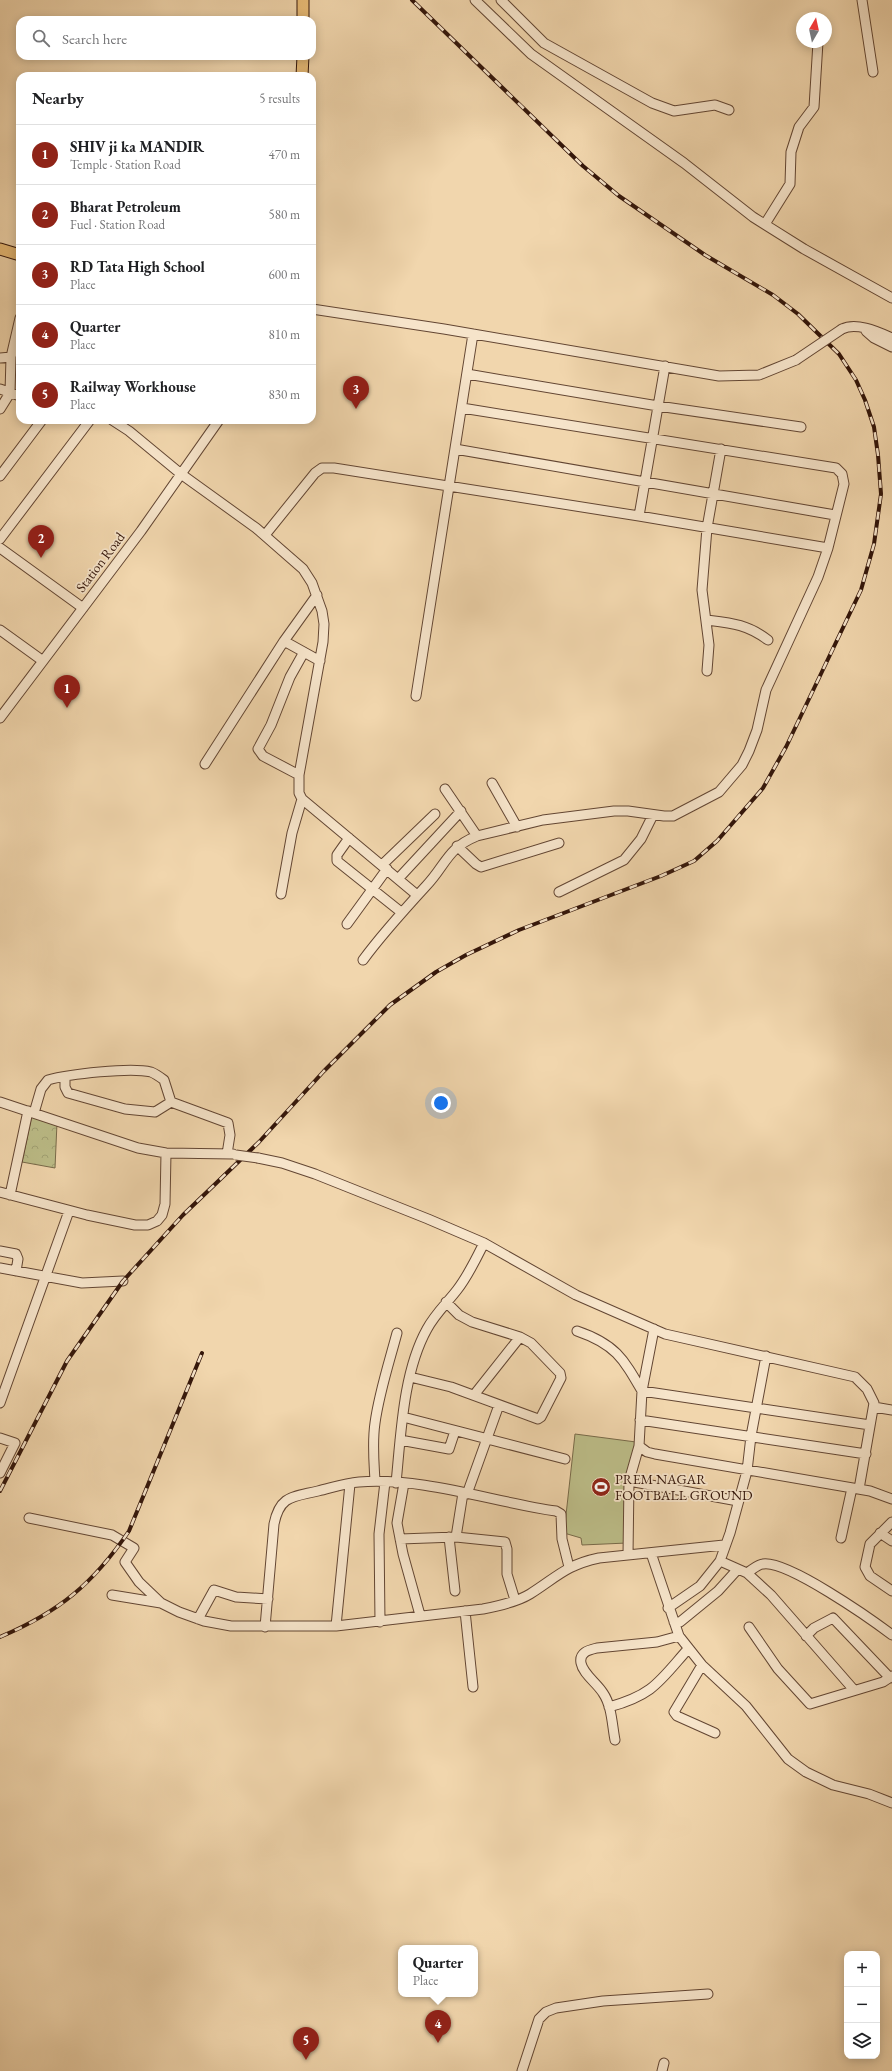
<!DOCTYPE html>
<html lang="en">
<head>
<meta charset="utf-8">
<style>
  body { margin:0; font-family:"EB Garamond",serif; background:#f6f6f6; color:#202124 }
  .controls { position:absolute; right:12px; bottom:12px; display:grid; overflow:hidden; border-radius:8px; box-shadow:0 2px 10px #0003 }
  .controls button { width:36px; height:36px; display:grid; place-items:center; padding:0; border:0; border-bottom:1px solid #e0e0e0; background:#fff; color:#202124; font:20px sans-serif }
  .compass { position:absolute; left:796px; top:12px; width:36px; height:36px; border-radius:50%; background:#fff; box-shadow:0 2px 10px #0003; rotate:9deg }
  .you { position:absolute; left:441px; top:1103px; width:14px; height:14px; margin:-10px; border:3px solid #fff; border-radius:50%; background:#1a73e8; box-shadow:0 0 0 6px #1a73e833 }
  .badge { display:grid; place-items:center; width:26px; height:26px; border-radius:50%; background:#8f2418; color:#fff; font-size:13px; font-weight:700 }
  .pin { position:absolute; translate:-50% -33px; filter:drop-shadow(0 1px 2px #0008) }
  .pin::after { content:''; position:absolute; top:21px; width:14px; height:12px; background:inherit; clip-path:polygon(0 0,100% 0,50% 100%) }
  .popup { position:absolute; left:398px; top:1945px; width:80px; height:52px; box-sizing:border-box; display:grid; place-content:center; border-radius:8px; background:#fff; filter:drop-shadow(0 1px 3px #0005); font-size:13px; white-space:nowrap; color:#757577 }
  .popup b { font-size:15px; color:#202124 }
  .popup::after { content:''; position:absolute; left:50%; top:100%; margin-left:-8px; border:8px solid transparent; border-top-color:#fff }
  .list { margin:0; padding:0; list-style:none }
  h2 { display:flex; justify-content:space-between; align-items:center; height:52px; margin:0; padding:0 16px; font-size:17px }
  h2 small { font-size:13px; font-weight:400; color:#757577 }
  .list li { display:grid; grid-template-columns:26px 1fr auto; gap:12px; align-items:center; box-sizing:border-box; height:60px; padding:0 16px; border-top:1px solid #e0e0e0 }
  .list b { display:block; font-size:15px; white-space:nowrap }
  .list p { margin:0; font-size:13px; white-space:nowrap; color:#757577 }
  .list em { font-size:13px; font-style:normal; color:#757577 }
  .icon { flex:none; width:22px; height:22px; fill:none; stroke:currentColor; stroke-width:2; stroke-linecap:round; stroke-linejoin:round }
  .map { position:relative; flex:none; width:892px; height:2071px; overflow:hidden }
  .search { position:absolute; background:#fff; box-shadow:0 2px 10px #0003; left:16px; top:16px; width:300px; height:44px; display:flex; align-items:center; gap:10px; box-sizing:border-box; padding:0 14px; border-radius:12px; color:#757577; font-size:15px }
  .panel { position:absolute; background:#fff; box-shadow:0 2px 10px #0003; left:16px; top:72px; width:300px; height:352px; border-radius:12px }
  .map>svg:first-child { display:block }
  .park { fill:url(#park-crowns); stroke:#786a49 }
  .garden { fill:#bcbd88; stroke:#786a49 }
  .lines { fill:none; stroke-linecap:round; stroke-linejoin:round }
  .minor-casing { stroke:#634633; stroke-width:11 }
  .major-casing { stroke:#34160a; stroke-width:13 }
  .minor { stroke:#f6e4ca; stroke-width:9 }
  .major { stroke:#e8bb76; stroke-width:11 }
  .rail-casing { stroke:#34160a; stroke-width:4 }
  .rail { stroke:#f6e4ca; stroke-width:2.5; stroke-dasharray:8; stroke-linecap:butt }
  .minor-bridge-casing { stroke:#634633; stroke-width:11; stroke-linecap:butt }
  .minor-bridge { stroke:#f6e4ca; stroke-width:9 }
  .labels { text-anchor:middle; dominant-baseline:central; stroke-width:3.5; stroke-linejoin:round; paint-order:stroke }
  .street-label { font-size:14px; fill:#34160a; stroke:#f6e4ca }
  .poi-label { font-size:14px; fill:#34160a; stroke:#f6e4ca; text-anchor:start }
</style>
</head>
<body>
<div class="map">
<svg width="892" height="2071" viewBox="0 0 892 2071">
  <defs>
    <pattern id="park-crowns" width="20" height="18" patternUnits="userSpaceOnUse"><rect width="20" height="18" fill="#bcbd88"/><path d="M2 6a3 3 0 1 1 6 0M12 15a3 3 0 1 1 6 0" fill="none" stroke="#a2a274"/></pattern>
  </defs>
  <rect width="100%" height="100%" fill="#f1d6ad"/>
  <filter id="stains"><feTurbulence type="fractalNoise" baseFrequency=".005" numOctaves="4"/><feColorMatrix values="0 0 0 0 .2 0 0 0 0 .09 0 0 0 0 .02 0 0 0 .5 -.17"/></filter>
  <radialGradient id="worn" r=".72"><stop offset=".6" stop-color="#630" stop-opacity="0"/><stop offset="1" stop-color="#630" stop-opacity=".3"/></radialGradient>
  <path class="park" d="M 32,1115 L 57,1123 L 55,1168 L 22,1162 Z"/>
  <path class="garden" d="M 575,1434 L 636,1442 L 627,1543 L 582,1545 L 581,1538 L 564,1533 Z"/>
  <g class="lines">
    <defs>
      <path id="minor" d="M 475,0 L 531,54 L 684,163 L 753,217 L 804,249 L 892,298
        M 501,0 L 544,43 L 652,103 L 674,111 L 715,105 L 729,110
        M 862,0 L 873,72
        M 765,224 L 790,184 L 791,152 L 799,127 L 814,107 L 818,42
        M 312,309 L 444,329 L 719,376 L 759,375 L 796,360
        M 842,329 C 857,322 878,332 892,338
        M 866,331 L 874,338 L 892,347
        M 0,358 L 11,357
        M 467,374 L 658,406 L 801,427
        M 0,389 L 20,396
        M 0,409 L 10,393 L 11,357 L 20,318
        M 112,420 L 129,431 L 181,474 L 256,528 L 303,569 L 312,583 L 322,611 L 324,624 L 323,642 L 299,775 L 299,793 L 302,799 L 417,895
        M 455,449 L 835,515
        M 0,476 L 42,420
        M 639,516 L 665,366
        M 265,535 L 315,473 L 322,468 L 334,468 L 639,516 L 828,548
        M 0,539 L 90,420
        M 0,548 L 83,608
        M 706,620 C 731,623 747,624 768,640
        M 0,630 L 43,661
        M 284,641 L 320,661
        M 707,671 L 709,645 L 702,590 L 707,528 L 721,449
        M 416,696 L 473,334
        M 0,718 L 141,531 L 219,420
        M 205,764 L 284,641 L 317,595
        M 299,775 L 263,756 L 258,749 L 271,725 L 290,677 L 304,652
        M 492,783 L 517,827
        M 445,789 L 477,836
        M 349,838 L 337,855 L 337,861 L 401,912
        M 457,846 L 476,864 L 481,867 L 559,843
        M 382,865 L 435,814
        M 398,879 L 461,811
        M 559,892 L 624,860 L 641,839 L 653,815
        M 281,894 L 292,833 L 302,799
        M 347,924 L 387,869
        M 363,960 C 382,934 404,910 426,886 C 446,865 447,848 477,836 L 543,820 L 614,811 L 628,811 L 664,816 L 673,816 L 719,792 L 742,765 L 749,751 L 757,730 L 766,690 L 818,577 L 828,548 L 844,484 L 842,474 L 836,468 L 462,408
        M 65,1077 L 65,1087 L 68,1093 L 125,1109 L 155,1112 L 171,1102
        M 0,1102 L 138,1148 L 166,1153 L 233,1154
        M 34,1113 L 41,1089 L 48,1080 C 69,1074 131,1067 151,1072 C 156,1074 160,1077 164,1080 L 171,1102 L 228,1123 L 230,1135 L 227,1154
        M 258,1158 L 282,1163 L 315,1174 L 428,1219 L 484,1243 L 576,1295 L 665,1334 L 855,1377 L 867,1389 L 874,1403 L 859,1489
        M 0,1192 L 87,1215 L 135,1225 L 148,1225 L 157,1221 L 162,1215 L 165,1204 L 166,1153
        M 10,1195 L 28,1111
        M 0,1251 L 16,1254 L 18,1259 L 16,1271
        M 0,1268 L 82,1283 L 123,1281
        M 654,1329 L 642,1391 L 639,1446 L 647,1452 L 655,1454 L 870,1491 L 892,1499
        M 577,1331 C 615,1344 623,1358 642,1391 L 870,1425
        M 410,1377 L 451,1387 L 538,1419 L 541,1417 L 561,1378 L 560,1373 L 531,1343 L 520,1337 L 472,1322 L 459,1315 L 446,1302
        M 474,1395 L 520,1337
        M 0,1403 L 69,1211
        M 874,1407 L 892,1410
        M 403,1417 L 565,1459
        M 640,1420 L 866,1454
        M 0,1438 L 15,1443 L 0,1473
        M 400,1440 L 449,1449 L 455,1431
        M 375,1481 C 374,1462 372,1443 375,1423 C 379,1393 389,1363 397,1333
        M 629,1481 L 738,1501
        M 396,1483 C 401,1434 403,1372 427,1329 C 435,1314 447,1303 457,1290 C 468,1276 476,1259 484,1243
        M 404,1483 L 397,1523 L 403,1554 L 420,1615
        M 467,1494 L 499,1405
        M 29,1518 L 112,1535 L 134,1548 L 125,1562 L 139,1582 L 161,1603
        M 892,1522 L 870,1544 L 865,1567 L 870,1576 L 892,1591
        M 880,1533 L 892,1541
        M 449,1537 L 455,1591
        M 456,1537 L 463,1493
        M 841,1538 L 852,1488
        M 400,1539 L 456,1537 L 505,1542 L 507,1549 L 507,1574 L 515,1600
        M 651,1553 L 679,1636 L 702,1665 L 746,1706 L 788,1759 L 806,1772 L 833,1785 L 869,1794 L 892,1803
        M 628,1555 L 629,1481 L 639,1446
        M 720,1561 L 747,1573 C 752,1570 758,1564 763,1564 C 787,1560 871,1619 892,1635
        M 747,1573 L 771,1595 L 854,1690
        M 112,1595 L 161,1603 L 179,1612 L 204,1621 L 231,1626 L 336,1626 L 483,1609 C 499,1606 517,1602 530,1594 C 557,1577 566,1565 599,1558 L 724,1545
        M 668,1608 L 700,1586 L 720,1561 L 730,1533 L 747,1471 L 751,1436 L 766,1356
        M 465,1611 L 473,1687
        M 198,1619 L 214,1590 L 236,1597 L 268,1599
        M 380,1622 L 379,1534 L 385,1482
        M 674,1622 L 680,1622 L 718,1591 L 737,1570
        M 336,1626 L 350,1484
        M 265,1627 L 274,1524 C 280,1495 293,1497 318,1491 C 331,1488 345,1483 359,1482 C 425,1477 492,1502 556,1511 L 561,1514 L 562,1539 L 569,1567
        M 749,1627 L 778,1669 L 810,1704 L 883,1682 L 892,1676
        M 806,1636 L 814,1628 L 833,1618 L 890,1678
        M 702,1665 L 674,1712 L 677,1716 L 715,1733
        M 609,1707 C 653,1695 659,1682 688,1649
        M 615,1740 C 612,1725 612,1706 603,1693 C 597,1683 583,1674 581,1663 C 579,1652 589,1650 597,1648 L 657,1642 L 679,1636
        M 522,2071 L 539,2019 L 546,2012 L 556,2008 L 603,2001 L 708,1994
        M 662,2071 L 664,2063"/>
      <path id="major" d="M 303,20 L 303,0
        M 302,76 L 303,56
        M 0,249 L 20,255"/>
    </defs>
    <use href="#minor" class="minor-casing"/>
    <use href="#major" class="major-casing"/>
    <use href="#minor" class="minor"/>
    <use href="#major" class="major"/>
    <defs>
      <path id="rail" d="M 0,1491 L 67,1361 L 123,1281 L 183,1215 L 259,1142 L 324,1071 L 390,1005 L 436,972 L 466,955 L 519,930 L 661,876 L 694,861 L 717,841 L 763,788 L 786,747 L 861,590 L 874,544 L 881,494 L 878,455 L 874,427 L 865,400 L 856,380 L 839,354 L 798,314 L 773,295 L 705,255 L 619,196 L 583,166 L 412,0
        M 0,1637 C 59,1612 93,1584 129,1531 L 202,1353"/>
    </defs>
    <use href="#rail" class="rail-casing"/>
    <use href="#rail" class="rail"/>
    <defs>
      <path id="minor-bridge" d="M 796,360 L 842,329
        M 236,1155 L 258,1158"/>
    </defs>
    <use href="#minor-bridge" class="minor-bridge-casing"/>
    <use href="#minor-bridge" class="minor-bridge"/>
  </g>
  <defs>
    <symbol id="stadium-disc" viewBox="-11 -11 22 22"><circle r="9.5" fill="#8f2418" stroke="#f6e4ca"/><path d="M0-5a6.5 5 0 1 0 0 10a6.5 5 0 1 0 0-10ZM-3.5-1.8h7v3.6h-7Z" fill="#fff"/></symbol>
  </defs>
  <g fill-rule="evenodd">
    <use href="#stadium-disc" x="590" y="1476" width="22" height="22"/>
  </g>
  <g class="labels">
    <g class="street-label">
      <text transform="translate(100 562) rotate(-53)">Station Road</text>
    </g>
    <g class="poi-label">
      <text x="615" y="1479">PREM NAGAR<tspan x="615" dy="16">FOOTBALL GROUND</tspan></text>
    </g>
  </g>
  <rect width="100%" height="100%" filter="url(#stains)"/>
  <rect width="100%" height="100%" fill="url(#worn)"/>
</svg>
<div class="controls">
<button>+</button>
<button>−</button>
<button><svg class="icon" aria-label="layers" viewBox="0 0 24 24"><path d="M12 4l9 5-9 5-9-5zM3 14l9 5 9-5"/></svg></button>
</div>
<svg class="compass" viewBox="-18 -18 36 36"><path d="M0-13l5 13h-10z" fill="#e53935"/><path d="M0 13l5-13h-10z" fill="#757577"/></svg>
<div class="you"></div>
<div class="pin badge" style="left:67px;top:708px">1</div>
<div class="pin badge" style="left:41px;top:558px">2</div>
<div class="pin badge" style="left:356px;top:409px">3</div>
<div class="pin badge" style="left:438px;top:2043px">4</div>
<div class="popup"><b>Quarter</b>Place</div>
<div class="pin badge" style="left:306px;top:2060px">5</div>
<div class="search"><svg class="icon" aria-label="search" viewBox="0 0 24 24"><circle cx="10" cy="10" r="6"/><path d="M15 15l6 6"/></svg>Search here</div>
<section class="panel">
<h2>Nearby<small>5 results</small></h2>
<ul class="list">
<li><span class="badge">1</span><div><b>SHIV ji ka MANDIR</b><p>Temple · Station Road</p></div><em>470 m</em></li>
<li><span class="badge">2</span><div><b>Bharat Petroleum</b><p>Fuel · Station Road</p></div><em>580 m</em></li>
<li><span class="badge">3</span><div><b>RD Tata High School</b><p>Place</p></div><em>600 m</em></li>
<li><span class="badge">4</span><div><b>Quarter</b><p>Place</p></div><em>810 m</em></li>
<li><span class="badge">5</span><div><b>Railway Workhouse</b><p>Place</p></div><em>830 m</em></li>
</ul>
</section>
</div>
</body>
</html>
